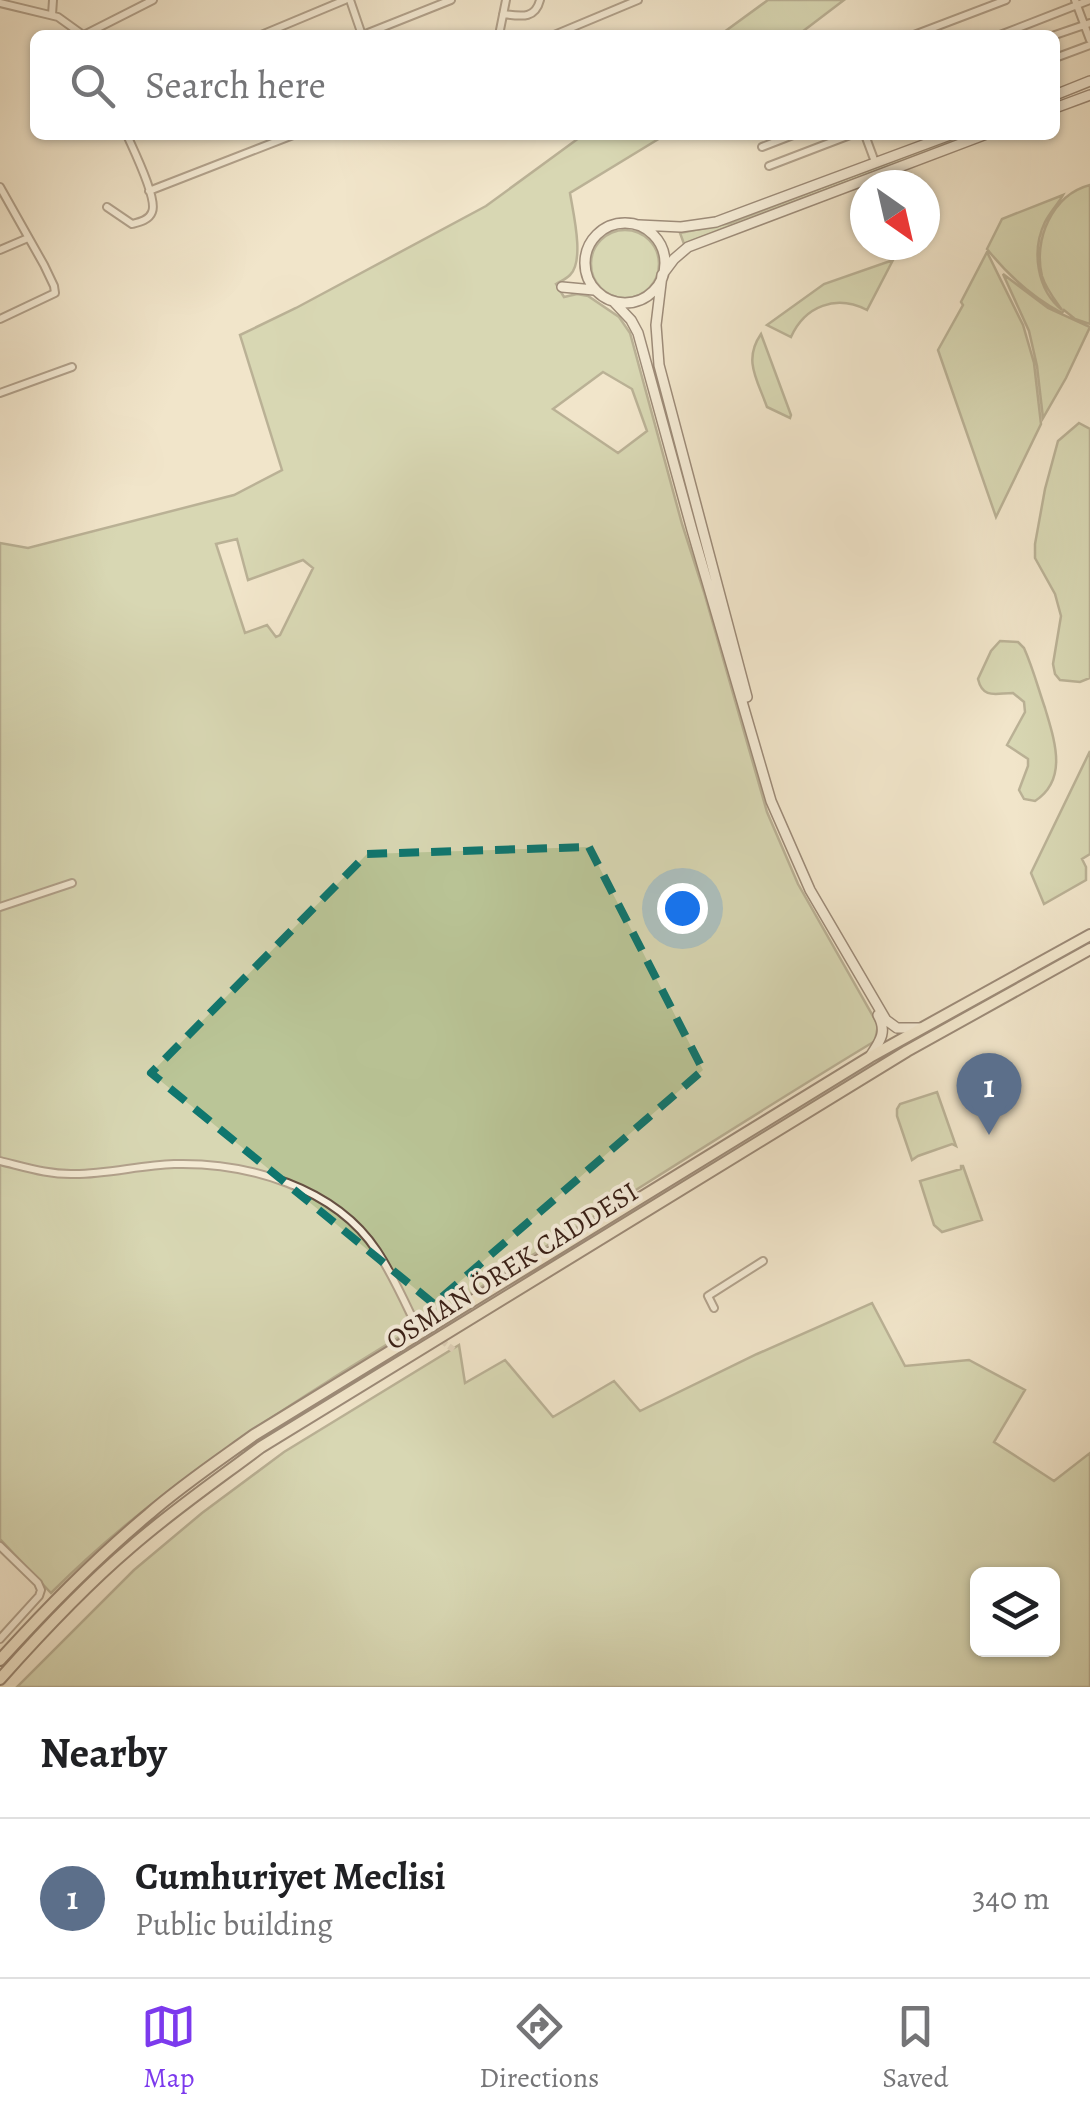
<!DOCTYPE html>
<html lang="en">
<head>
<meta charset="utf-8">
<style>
  body { margin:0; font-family:Alegreya,serif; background:#f2f2f2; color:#202124 }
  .controls { position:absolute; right:30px; bottom:30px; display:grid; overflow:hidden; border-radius:15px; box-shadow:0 2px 8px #0004 }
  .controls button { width:90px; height:90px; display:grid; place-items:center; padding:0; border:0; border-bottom:2px solid #e0e0e0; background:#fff; color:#202124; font:50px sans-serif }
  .compass { position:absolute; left:850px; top:170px; width:90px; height:90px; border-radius:50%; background:#fff; box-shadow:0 2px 8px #0004; rotate:146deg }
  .you { position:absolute; left:682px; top:908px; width:35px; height:35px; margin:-25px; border:8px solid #fff; border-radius:50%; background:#1a73e8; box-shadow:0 0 0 15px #1a73e833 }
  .badge { display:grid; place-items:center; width:65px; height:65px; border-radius:50%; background:#7c3aed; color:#fff; font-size:32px; font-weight:700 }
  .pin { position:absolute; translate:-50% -82px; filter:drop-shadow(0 2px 5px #0008) }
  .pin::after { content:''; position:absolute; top:52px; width:35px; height:30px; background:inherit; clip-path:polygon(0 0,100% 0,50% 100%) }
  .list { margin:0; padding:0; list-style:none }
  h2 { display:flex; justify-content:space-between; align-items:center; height:130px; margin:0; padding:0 40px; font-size:42px }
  h2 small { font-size:32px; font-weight:400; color:#757577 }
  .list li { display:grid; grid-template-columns:65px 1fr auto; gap:30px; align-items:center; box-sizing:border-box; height:160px; padding:0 40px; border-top:2px solid #e0e0e0 }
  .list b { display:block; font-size:38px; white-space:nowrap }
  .list p { margin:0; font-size:32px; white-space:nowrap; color:#757577 }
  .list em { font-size:32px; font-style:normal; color:#757577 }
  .icon { flex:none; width:55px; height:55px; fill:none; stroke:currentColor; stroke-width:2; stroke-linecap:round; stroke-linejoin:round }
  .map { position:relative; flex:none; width:1090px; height:1687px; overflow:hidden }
  .search { position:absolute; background:#fff; box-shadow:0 2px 8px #0004; left:30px; right:30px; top:30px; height:110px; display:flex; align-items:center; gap:25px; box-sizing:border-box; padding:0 35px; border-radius:15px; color:#757577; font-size:38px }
  .sheet { height:290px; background:#fff }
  nav { display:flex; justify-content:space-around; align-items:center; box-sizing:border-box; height:140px; border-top:2px solid #e0e0e0; background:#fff; font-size:28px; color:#757577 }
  nav a { display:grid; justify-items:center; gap:5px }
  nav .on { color:#7c3aed }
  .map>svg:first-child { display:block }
  .green { fill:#bac597; stroke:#797256; stroke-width:2.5; fill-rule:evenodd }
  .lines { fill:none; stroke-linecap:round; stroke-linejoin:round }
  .street-tunnel { stroke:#ccbda7; stroke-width:6; stroke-dasharray:6 3; stroke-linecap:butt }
  .street-casing { stroke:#665042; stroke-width:10 }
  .secondary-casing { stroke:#381e15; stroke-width:12 }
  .primary-casing { stroke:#381e15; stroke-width:14 }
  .street { stroke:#f6eedd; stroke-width:6 }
  .secondary { stroke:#f6eedd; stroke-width:9 }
  .primary { stroke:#f1e5cb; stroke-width:10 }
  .marked { fill:none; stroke:#0f766e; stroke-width:8; stroke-dasharray:20 12; stroke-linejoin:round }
  .labels { text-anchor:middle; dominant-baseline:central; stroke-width:8; stroke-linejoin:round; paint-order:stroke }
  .street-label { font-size:28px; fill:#381e15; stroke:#f6eedd }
</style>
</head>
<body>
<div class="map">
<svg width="1090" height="1687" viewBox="0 0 1090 1687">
  <rect width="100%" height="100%" fill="#f1e5cb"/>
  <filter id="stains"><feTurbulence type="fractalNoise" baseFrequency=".002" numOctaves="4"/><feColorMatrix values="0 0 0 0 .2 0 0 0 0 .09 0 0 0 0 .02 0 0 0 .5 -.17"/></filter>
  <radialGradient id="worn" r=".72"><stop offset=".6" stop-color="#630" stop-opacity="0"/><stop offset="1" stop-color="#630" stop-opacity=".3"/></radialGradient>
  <path class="green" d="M 768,0 L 844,0 L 798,35 L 720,35 Z
    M 583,135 L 665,135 L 570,193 C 573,212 585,261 570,275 C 566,279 561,281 556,284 L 564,297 L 577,294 L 588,296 L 619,317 L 630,333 L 682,524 L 704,592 L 767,812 L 798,884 L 878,1025 L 875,1041 C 741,1122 609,1208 476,1290 C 327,1382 176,1468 51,1593 L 0,1539 L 0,543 L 28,548 L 234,495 L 282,470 L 240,335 L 296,308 L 486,206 ZM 603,372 L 632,389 L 647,431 L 618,453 L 553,409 ZM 237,539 L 248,580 L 303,560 L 313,568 L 280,635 L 276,637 L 267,625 L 245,633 L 216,544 Z
    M 960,135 L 973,135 L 684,244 L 680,233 L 730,223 Z
    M 1090,185 L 1090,324 L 1075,319 L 1064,310 L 1062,313 C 1031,297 1008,275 987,249 L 1002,219 L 1063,195 C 1058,204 1050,212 1045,222 C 1031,251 1037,290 1062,310 C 1055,300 1046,289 1042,276 C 1033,240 1052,195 1090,185 Z
    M591 264a34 34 0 1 1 68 0a34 34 0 1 1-68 0Z
    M 987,252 L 1023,325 L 1034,363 L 1041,424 L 996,517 L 938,350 L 963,305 L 961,302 Z
    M 893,260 L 867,310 C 836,294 805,306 791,337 L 767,325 L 824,284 Z
    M 1003,274 L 1048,308 L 1090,327 L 1066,378 L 1043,418 L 1037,366 L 1029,331 Z
    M 761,334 L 791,415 L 790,418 L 767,407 C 757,379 743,360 761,334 Z
    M 1079,423 L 1090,429 L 1090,678 L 1080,682 L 1060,680 L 1055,674 L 1053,664 L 1061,616 L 1055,594 L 1035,558 L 1035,544 L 1045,489 L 1058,441 Z
    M 1000,641 L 1018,642 L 1024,648 C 1033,668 1038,688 1045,708 C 1054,739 1069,779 1035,801 L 1024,799 L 1019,790 L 1028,766 L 1028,759 L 1007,745 L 1025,712 L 1024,702 L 1013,693 C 997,693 983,700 978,679 L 991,651 Z
    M 1090,751 L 1090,854 L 1082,859 L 1086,867 L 1086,880 L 1044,904 L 1031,873 Z
    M 937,1092 L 956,1146 L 952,1144 L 918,1156 L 912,1160 L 897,1116 L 897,1109 L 900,1104 Z
    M 961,1166 L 963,1166 L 982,1220 L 942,1232 L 934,1225 L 920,1181 L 961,1169 Z
    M 872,1303 L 905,1366 L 969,1360 L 1025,1390 L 994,1442 L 1054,1481 L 1090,1453 L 1090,1687 L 17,1687 L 134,1570 L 202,1513 L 284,1452 L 459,1345 L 465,1383 L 505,1360 L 553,1417 L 614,1381 L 640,1411 L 757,1354 ZM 978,1574 L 1052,1574 L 1052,1650 L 978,1650 Z"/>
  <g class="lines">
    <path class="street-tunnel" d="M 413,1319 L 454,1350"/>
    <defs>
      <path id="street" d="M 350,0 L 362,35
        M 1075,0 L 1090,40
        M 0,3 L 58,17 L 83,35
        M 503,14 C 520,16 535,20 540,0
        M 52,15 L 53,0
        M 84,35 L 153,0
        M 261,35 L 345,0
        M 363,35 L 451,0
        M 499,35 L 506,0
        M 554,35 L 638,0
        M 914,35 L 1006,0
        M 1000,35 L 1090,0
        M 1055,35 L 1090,23
        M 1055,58 L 1090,45
        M 865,135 L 875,162
        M 762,147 L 793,135
        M 769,166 L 850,135
        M 0,187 L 44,265 L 54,286 L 55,293 L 0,319
        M 149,191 L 293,135
        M 107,207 L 132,224 C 140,222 149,220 152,212 C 158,199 133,149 127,135
        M 0,250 L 28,238
        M 0,393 L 72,367
        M 0,907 L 72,883
        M 0,1161 C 25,1167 49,1175 75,1174 C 108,1174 141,1165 174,1164 C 247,1162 335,1187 377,1251 C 391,1272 402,1296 413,1319
        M 714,1308 L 708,1296 L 763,1261
        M 0,1546 L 38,1583 L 41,1590 L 39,1596 L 0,1639"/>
      <path id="secondary" d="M 1055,95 L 1090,81
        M 1055,108 L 1090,95
        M585 263a40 40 0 1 1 80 0a40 40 0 1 1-80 0Z
        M 639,225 L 681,227 L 716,222 L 950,135
        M 662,275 L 656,325 L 659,365 L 747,697
        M 662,275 L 674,259 L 688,247 L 984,135
        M 562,287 L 594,290
        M 614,302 L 631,320 L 638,333 L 692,530 L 771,801 L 810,890 L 886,1020 L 897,1028 L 920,1028
        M 871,1055 C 881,1040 887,1031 878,1015"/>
      <path id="primary" d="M 0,1660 C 47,1608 95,1559 149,1514 C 182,1485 218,1461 254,1435 L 870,1057 L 1090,935
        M 0,1679 C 41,1633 84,1587 131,1547 C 172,1511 217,1480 261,1447 L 907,1051 L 1090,949"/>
    </defs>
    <use href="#street" class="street-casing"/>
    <use href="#secondary" class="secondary-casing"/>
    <use href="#primary" class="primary-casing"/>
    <use href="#street" class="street"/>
    <use href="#secondary" class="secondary"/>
    <use href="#primary" class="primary"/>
  </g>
  <path d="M0 0H1090V1687H0ZM 589,847 L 703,1070 L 434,1304 L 151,1073 L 367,854 Z" fill="#f1e5cb" fill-opacity=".55" fill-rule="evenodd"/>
  <path class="marked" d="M 589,847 L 703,1070 L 434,1304 L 151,1073 L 367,854 Z"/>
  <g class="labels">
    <g class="street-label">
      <text transform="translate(512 1266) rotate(-32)">OSMAN ÖREK CADDESI</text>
    </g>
  </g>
  <rect width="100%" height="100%" filter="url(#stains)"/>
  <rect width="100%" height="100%" fill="url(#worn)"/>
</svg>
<div class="controls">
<button><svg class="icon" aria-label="layers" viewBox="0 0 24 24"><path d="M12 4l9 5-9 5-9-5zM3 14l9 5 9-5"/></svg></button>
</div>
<svg class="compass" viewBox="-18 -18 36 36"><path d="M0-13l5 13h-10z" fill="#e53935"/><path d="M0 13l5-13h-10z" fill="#757577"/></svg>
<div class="you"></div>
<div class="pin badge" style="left:989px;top:1135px;background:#5c6f8a">1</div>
<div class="search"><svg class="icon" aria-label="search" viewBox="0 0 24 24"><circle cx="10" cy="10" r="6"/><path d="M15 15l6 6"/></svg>Search here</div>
</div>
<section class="sheet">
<h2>Nearby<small></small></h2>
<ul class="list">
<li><span class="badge" style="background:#5c6f8a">1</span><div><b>Cumhuriyet Meclisi</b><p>Public building</p></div><em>340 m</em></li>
</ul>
</section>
<nav>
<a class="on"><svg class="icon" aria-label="map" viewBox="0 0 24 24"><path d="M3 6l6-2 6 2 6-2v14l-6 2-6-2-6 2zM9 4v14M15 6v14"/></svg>Map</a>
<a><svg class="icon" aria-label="directions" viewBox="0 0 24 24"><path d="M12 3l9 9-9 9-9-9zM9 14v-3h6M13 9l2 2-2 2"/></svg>Directions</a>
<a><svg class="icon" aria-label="saved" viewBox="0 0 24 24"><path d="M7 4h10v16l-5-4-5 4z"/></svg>Saved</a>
</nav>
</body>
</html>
